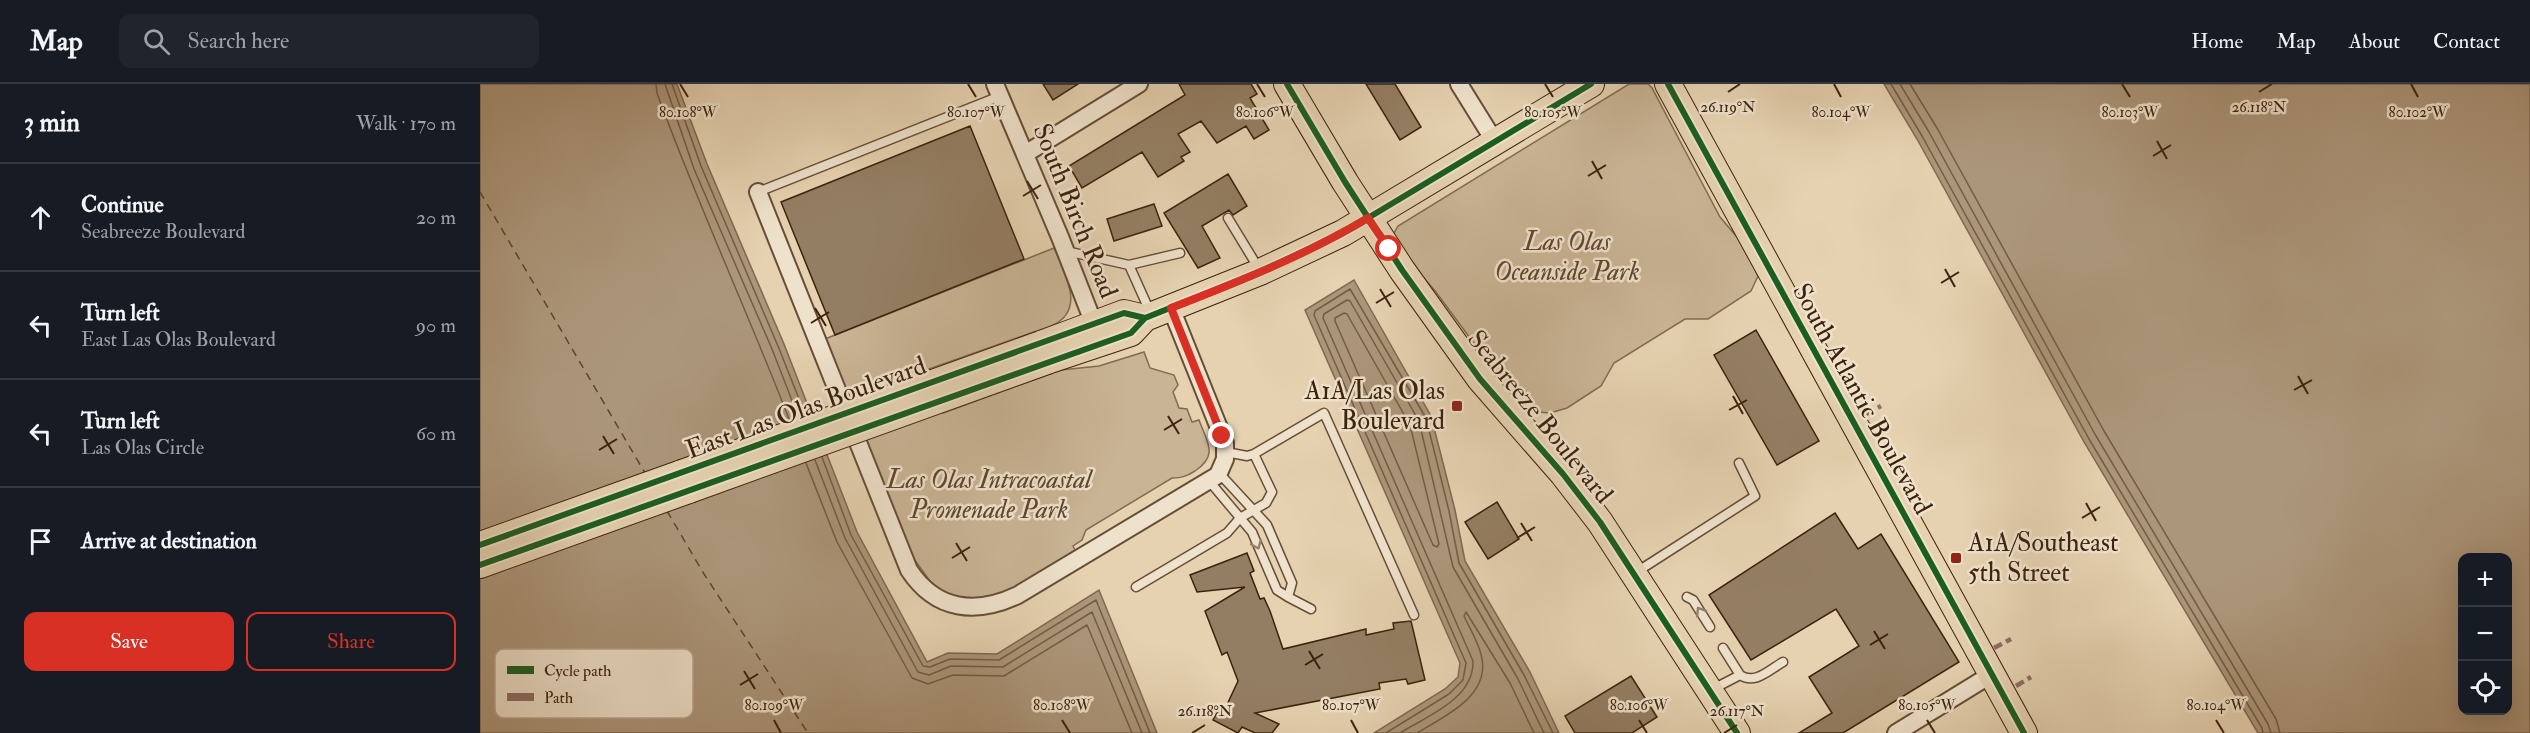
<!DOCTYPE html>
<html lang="en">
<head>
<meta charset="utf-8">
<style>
  body { margin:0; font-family:"IM FELL Double Pica",serif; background:#20242c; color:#f1f3f6 }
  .controls { position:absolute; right:18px; bottom:18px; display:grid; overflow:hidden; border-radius:12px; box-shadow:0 6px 24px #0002 }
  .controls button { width:54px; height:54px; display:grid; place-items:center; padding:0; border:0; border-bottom:2px solid #363941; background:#171b24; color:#f1f3f6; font:30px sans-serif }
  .stop { position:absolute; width:18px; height:18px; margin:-14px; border:4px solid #d93025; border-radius:50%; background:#fff }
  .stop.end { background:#d93025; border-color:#fff; box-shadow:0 2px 6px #0008 }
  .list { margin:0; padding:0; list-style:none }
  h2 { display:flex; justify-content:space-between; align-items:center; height:78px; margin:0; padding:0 24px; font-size:26px }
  h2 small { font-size:20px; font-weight:400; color:#9ea1a6 }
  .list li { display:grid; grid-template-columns:39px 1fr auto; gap:18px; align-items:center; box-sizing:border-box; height:108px; padding:0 24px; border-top:2px solid #363941 }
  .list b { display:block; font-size:22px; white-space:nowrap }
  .list p { margin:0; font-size:20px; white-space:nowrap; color:#9ea1a6 }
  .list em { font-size:20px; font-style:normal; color:#9ea1a6 }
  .actions { display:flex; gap:12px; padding:18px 24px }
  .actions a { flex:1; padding:14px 0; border:2px solid #d93025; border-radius:12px; text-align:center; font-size:21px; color:#d93025 }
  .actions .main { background:#d93025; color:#fff }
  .icon { flex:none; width:33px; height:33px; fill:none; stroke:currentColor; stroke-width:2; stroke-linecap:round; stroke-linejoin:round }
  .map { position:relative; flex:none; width:2050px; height:649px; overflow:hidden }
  header { display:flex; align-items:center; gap:36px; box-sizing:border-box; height:84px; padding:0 30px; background:#171b24; border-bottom:2px solid #363941 }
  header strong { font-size:28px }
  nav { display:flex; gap:33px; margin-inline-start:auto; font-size:21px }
  .search { width:420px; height:54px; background:#20242c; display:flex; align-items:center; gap:15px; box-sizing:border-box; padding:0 21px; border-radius:12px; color:#9ea1a6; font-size:22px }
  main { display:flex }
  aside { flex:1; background:#171b24 }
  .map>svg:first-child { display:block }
  .green { fill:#c9b495; stroke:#826b52; stroke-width:1.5 }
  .water { fill:#ac967a; stroke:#7f684f; stroke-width:1.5; fill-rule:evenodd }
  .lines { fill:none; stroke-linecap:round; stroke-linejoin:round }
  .shore { stroke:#745c44; stroke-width:1.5 }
  .ferry { stroke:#5e452e; stroke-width:1.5; stroke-dasharray:8 6; stroke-linecap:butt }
  .building { fill:#947e63; stroke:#3c220e; stroke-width:1.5 }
  .lane-casing { stroke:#664e37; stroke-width:11 }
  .street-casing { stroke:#664e37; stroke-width:20 }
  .primary-casing { stroke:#3c220e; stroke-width:28 }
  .lane { stroke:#efe2cc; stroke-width:8 }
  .street { stroke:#efe2cc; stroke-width:16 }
  .primary { stroke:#e6d2b1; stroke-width:26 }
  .primary-bridge-casing { stroke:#3c220e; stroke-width:28; stroke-linecap:butt }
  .primary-bridge { stroke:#e6d2b1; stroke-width:26 }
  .quiet { stroke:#8d6e63; stroke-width:4.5; stroke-dasharray:9 4.5; stroke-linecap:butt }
  .cycleway-casing { stroke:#efe2cc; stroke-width:10 }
  .cycleway { stroke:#1b5e20; stroke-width:6 }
  .oneway { stroke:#96826d }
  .route { stroke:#d93025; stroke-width:8 }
  .ticks { fill:none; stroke:#3c220e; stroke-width:2 }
  .poi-dot { fill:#8f2418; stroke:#efe2cc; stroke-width:2 }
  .labels { text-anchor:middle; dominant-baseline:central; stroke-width:5; stroke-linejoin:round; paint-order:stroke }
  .street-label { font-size:26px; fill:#3c220e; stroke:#efe2cc }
  .park-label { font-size:26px; font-style:italic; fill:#5f4630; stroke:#efe2cc }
  .poi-label { font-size:26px; fill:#3c220e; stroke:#efe2cc; text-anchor:end }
  .key { fill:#efe2cc; stroke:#b9a893; stroke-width:1.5 }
  .key-label { font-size:16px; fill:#3c220e }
  .ticks-label { font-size:15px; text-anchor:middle; fill:#3c220e; stroke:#efe2cc; stroke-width:5; stroke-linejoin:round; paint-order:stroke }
</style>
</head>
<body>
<header>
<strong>Map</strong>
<div class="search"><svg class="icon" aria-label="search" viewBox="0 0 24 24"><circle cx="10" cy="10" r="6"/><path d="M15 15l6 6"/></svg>Search here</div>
<nav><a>Home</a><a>Map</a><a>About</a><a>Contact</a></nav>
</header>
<main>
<aside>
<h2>3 min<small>Walk · 170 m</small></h2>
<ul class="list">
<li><svg class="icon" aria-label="ahead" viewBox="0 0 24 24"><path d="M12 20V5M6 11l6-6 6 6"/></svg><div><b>Continue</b><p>Seabreeze Boulevard</p></div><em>20 m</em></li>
<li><svg class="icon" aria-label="left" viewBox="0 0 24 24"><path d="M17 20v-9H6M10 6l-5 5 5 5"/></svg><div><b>Turn left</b><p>East Las Olas Boulevard</p></div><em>90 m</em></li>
<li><svg class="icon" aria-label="left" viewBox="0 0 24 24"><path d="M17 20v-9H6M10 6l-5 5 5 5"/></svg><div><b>Turn left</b><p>Las Olas Circle</p></div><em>60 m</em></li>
<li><svg class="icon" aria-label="arrive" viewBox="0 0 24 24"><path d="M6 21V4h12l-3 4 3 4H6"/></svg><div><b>Arrive at destination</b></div></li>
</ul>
<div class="actions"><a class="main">Save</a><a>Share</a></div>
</aside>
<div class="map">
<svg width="2050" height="649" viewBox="0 0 2050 649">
  <rect width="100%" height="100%" fill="#e6d2b1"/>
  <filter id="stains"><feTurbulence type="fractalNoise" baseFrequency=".00333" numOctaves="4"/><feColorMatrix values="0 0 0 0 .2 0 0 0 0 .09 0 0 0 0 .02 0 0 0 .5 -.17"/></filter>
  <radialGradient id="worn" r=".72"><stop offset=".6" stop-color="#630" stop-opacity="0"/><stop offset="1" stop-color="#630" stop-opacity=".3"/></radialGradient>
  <path class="green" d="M 1149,0 L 1168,0 L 1172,4 L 1240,133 L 1262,159 L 1278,192 L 1271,207 L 1228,235 L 1205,235 L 1134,279 L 1121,302 L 1087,324 L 1070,329 L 1058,328 L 1041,319 L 1024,300 L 956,208 L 926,173 L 913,151 L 918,142 Z
    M 574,164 C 585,190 607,227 571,242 L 449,285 L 463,329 L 581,286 L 619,282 L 664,268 L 670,284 L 694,291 L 698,301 L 693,308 L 699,324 L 707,325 L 712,338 L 719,336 C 727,358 739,371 715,387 C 707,392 702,394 692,394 L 606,446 L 602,456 L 593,462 L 596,468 L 521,513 L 491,517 L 464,508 L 452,500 L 434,475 L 345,255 Z"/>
  <path class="water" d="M 0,0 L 197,0 L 227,80 L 304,260 L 377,448 L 447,578 L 468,569 L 517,570 L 619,506 L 677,649 L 0,649 Z
    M 1404,0 L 2050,0 L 2050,649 L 1778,649 L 1604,358 L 1437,55 ZM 1982,474 L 2028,474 L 2028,626 L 1982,626 Z
    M 874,196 L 951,332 L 975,426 L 985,477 L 1050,588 L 1079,649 L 894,649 L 965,605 L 978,593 L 980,579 L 825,226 Z"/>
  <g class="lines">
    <path class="shore" d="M 176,0 L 177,9 C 217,119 267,226 309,335
      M 185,0 L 214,85 L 292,265 L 318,332
      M 192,0 L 221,82 L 298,262 L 325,330
      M 1411,0 L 1442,52 L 1609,355 L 1782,644 L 1783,649
      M 1420,0 L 1449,48 L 1616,352 L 1788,640 L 1791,649
      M 1430,0 L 1457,44 L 1624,347 L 1796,635 L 1800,649
      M 864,229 L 867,230 L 930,341 L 959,460 L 957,463 L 953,461 L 855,237 L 855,234 Z
      M 342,373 L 371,451 L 443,582 L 450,583 L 470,575 L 519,576 L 616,516 L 670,649
      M 335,376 L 365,454 L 438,588 L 449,591 L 471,582 L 523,583 L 612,528 L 662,649
      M 326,379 L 357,458 L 432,594 L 448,600 L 473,591 L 524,592 L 607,541 L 652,649
      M 906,649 L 969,610 L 983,596 L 986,579 L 834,231 L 835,227 L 870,205 L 946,334 L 969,427 L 979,479 L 1044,591 L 1073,649
      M 920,649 C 947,632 994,615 993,577 L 843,234 L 844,230 L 867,216 L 870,217 L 939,337 L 973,483 L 1038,595 L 1064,649
      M 937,649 C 963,633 1009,613 1002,575 C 1000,561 990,545 984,532 L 986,528 L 1030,599 L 1054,649"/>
    <path class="ferry" d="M 0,108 L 165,389
      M 187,427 L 224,490 L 328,649"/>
  </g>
  <path class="building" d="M 563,0 L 598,0 L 573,16 Z
    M 699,0 L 771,0 L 777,10 L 770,14 L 789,46 L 774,55 L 766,42 L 737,59 L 721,37 L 698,50 L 710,68 L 701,73 L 704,77 L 678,93 L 662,68 L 602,104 L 589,82 L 705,11 Z
    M 886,0 L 915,0 L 941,43 L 920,56 Z
    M 490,42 L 544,175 L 355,251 L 301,118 Z
    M 748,90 L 767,122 L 753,131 L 749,126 L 722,142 L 740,174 L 718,184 L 684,129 Z
    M 674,120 L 682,142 L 634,157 L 627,135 Z
    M 1276,246 L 1339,357 L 1297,381 L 1234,271 Z
    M 1017,418 L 1039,455 L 1008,475 L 985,438 Z
    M 1355,429 L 1378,465 L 1401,450 L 1479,578 L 1363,649 L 1319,649 L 1352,629 L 1329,593 L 1379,562 L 1356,525 L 1271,576 L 1229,511 Z
    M 767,469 L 774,487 L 770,489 L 780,515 L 784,514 L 790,527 L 803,565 L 886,545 L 886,551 L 914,545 L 913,539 L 931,537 L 945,596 L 928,600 L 926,595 L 899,599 L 900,605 L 775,629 L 799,640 L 792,649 L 775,649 L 762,643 L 758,649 L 733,636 L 739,625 L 744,627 L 758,597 L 747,568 L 742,571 L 725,527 L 765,503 L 717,508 L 710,491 Z
    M 1151,592 L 1177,633 L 1152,649 L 1095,649 L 1085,632 Z"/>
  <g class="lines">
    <defs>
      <path id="lane" d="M 278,108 L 520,12
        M 748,134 L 779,185
        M 586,167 L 649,181 L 700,169
        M 649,181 L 671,230
        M 746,368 L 767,372 L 774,370
        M 730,398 L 772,448 L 797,506 L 808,513 L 812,499 L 787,441 L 739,389
        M 1155,489 L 1275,412 L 1259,379
        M 656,503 L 747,449 L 760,434 L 786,419 L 792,408 L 774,370 L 844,329 L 934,531
        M 808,513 L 831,525
        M 1207,513 L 1213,516 L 1230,543
        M 1260,591 C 1275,601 1289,586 1303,578
        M 1233,605 L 1260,591 L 1243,564"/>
      <path id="street" d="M 515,0 L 580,153 L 614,240
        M 979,0 L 1015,58
        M 545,70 L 659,0
        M 278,108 L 429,486 C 456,527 496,531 538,511 L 738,391 L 745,375 L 745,359 L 691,224
        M 1416,649 L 1512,590"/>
      <path id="primary" d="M 807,0 L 865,98 L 922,186 L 1000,295 L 1083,390 L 1120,438 L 1257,649
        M 1188,0 L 1544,649
        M 561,260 L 644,229 L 665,234
        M 567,277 L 651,249 L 665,234 L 780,188 L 863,149 L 1111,0
        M 0,461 L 202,389
        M 0,481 L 209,406"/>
    </defs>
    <use href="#lane" class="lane-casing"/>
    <use href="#street" class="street-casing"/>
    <use href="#primary" class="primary-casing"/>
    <use href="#lane" class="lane"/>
    <use href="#street" class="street"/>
    <use href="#primary" class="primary"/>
    <defs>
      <path id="primary-bridge" d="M 202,389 L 561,260
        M 209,406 L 567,277"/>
    </defs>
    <use href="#primary-bridge" class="primary-bridge-casing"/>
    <use href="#primary-bridge" class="primary-bridge"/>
    <path class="quiet" d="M 1386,330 L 1401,322
      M 1514,564 L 1531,555
      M 1536,602 L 1551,593"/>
    <defs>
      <path id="cycleway" d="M 807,0 L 865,98 L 922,186 L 1000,295 L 1083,390 L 1120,438 L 1257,649
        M 1188,0 L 1544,649
        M 0,461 L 644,229 L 665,234
        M 0,481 L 651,249 L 665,234 L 780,188 L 863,149 L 1111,0"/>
    </defs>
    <use href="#cycleway" class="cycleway-casing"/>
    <use href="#cycleway" class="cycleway"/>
  </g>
  <defs><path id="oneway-chevron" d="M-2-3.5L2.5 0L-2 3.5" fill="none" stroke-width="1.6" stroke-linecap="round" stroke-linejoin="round" transform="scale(1.5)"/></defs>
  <g class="oneway">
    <use href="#oneway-chevron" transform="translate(777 461) rotate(67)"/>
    <use href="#oneway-chevron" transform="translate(1220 527) rotate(-122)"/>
  </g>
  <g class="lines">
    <path class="route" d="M 742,352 L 691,224 C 758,198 826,171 888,134 L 909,165"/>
  </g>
  <path class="ticks" d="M 200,0 L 208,13M 488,0 L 496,13M 777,0 L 785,13M 1065,0 L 1073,13M 1354,0 L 1361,13M 1642,0 L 1650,13M 1931,0 L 1938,13M 1248,8 L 1260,0M 1779,8 L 1792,0M 1677,57 L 1687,75M 1673,72 L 1691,61M 1112,77 L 1122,95M 1108,92 L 1126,81M 547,97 L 558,115M 543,112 L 561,101M 1465,185 L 1475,203M 1461,199 L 1479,188M 900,205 L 911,223M 896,219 L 914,208M 335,224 L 346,242M 331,239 L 349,228M 1818,292 L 1828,310M 1814,306 L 1832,296M 1253,312 L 1263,330M 1249,326 L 1267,316M 688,332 L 699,350M 684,346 L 702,335M 123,352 L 134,370M 119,366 L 137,355M 1606,419 L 1616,437M 1602,434 L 1620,423M 1041,439 L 1052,457M 1037,454 L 1055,443M 476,459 L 487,477M 472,474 L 490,463M 1394,547 L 1405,565M 1390,561 L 1408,550M 829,567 L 840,585M 825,581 L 843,570M 264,587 L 275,605M 260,601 L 278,590M 294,636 L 301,649M 582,636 L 590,649M 871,636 L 878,649M 1159,636 L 1167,649M 1447,636 L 1455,649M 1736,636 L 1744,649M 712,649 L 725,641M 1244,649 L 1257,641"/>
  <g class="poi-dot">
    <rect x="971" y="316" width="12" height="12" rx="3"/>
    <rect x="1470" y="468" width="12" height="12" rx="3"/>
  </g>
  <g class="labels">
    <g class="street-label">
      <text transform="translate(595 127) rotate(68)">South Birch Road</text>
      <text transform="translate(1382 315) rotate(61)">South Atlantic Boulevard</text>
      <text transform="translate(326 324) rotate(-20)">East Las Olas Boulevard</text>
      <text transform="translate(1060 333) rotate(51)">Seabreeze Boulevard</text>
    </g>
    <g class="park-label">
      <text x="1087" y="158">Las Olas<tspan x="1087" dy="30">Oceanside Park</tspan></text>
      <text x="509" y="396">Las Olas Intracoastal<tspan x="509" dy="30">Promenade Park</tspan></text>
    </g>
    <g class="poi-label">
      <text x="965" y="307">A1A/Las Olas<tspan x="965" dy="30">Boulevard</tspan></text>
      <text x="1488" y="459" text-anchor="start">A1A/Southeast<tspan x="1488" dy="30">5th Street</tspan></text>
    </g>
  </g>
  <rect x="15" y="565" width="198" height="69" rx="9" class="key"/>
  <rect x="27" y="582" width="27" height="8" fill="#1b5e20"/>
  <rect x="27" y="609" width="27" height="8" fill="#8d6e63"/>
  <g class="key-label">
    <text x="64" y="592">Cycle path</text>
    <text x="64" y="619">Path</text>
  </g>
  <g class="ticks-label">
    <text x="1248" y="28">26.119°N</text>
    <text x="1779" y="28">26.118°N</text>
    <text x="1938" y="33">80.102°W</text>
    <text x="208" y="33">80.108°W</text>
    <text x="496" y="33">80.107°W</text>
    <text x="785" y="33">80.106°W</text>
    <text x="1073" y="33">80.105°W</text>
    <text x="1361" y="33">80.104°W</text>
    <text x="1650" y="33">80.103°W</text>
    <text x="294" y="626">80.109°W</text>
    <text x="582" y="626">80.108°W</text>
    <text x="871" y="626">80.107°W</text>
    <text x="1159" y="626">80.106°W</text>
    <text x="1447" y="626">80.105°W</text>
    <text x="1736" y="626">80.104°W</text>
    <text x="725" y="632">26.118°N</text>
    <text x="1257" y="632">26.117°N</text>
  </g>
  <rect width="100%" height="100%" filter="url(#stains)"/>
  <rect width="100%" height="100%" fill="url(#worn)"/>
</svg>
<div class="controls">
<button>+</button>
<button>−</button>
<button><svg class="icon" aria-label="locate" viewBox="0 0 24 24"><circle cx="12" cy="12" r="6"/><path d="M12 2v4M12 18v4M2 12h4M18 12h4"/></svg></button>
</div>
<div class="stop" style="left:909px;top:165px"></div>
<div class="stop end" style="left:742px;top:352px"></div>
</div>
</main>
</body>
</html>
